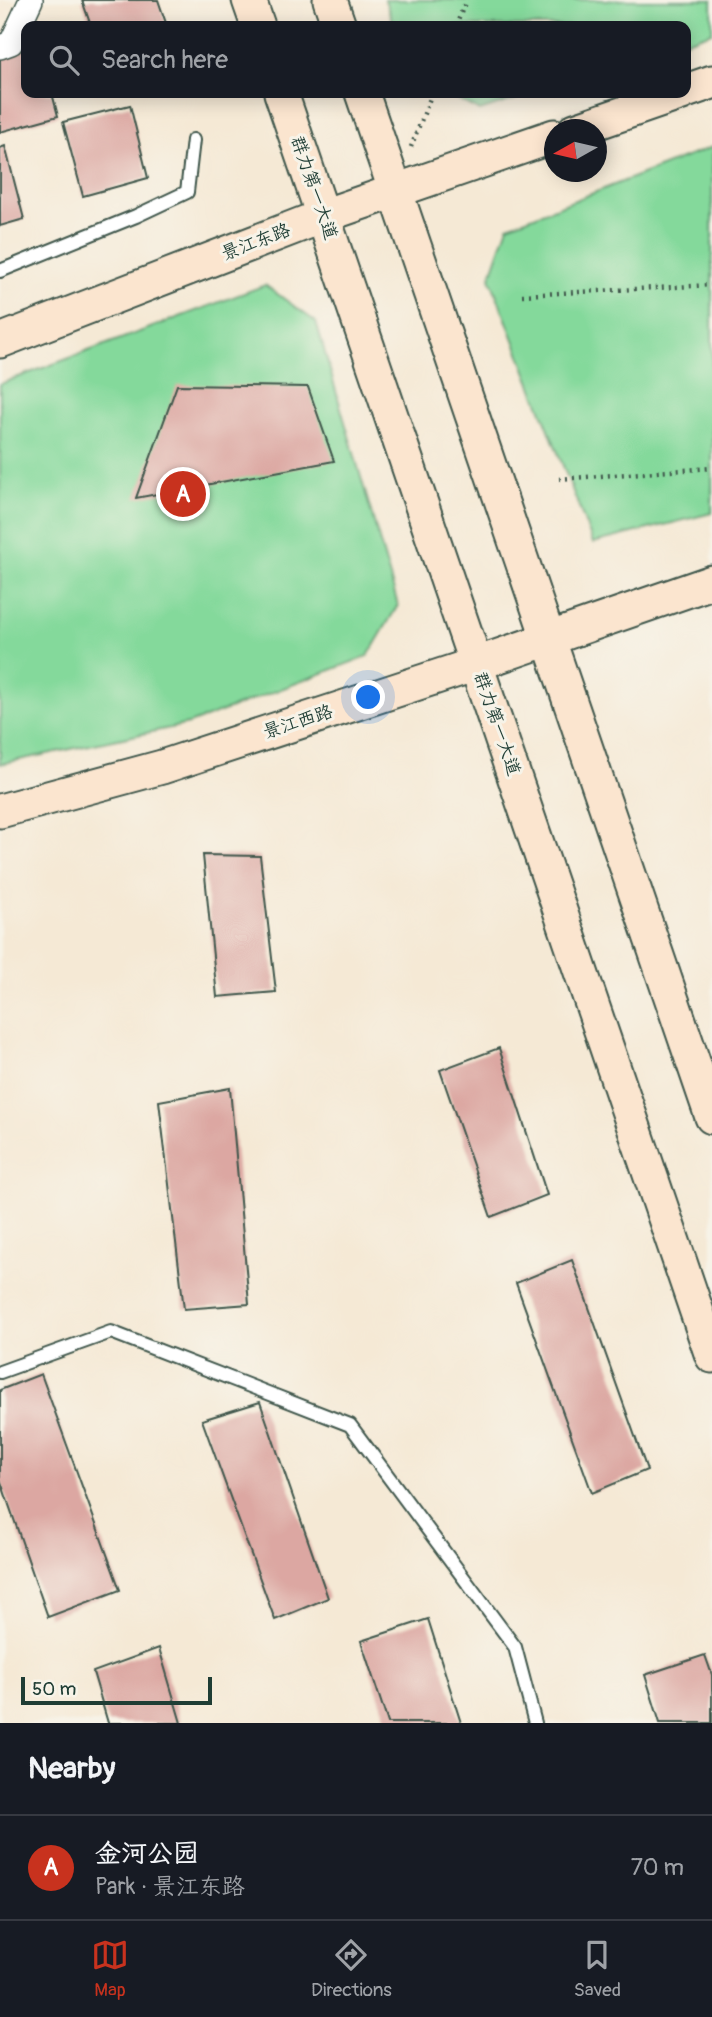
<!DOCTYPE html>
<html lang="en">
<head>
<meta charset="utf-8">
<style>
  body { margin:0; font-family:Pangolin,"LXGW WenKai TC",sans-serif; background:#20242c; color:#f1f3f6 }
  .compass { position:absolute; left:544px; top:119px; width:63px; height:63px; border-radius:50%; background:#171b24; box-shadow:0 4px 18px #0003; rotate:262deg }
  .scale { position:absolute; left:21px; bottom:18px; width:191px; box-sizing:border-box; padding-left:7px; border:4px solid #1f3d34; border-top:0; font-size:19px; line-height:24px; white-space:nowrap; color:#1f3d34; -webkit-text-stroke:5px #f7f3e8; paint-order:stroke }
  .you { position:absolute; left:369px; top:698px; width:24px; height:24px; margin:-18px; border:5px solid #fff; border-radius:50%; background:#1a73e8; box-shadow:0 0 0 10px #1a73e833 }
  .badge { display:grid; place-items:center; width:46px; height:46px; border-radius:50%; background:#c8321e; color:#fff; font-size:23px; font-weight:700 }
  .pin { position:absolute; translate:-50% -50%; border:4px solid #fff; box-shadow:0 2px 7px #0006 }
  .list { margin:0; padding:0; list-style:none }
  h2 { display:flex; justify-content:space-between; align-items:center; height:91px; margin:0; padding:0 28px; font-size:30px }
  h2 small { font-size:23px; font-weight:400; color:#9ea1a6 }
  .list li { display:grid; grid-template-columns:46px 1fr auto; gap:21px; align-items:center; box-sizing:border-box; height:105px; padding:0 28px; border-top:2px solid #363941 }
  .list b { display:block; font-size:26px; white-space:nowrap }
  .list p { margin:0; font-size:23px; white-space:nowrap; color:#9ea1a6 }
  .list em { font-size:23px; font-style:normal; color:#9ea1a6 }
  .icon { flex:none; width:38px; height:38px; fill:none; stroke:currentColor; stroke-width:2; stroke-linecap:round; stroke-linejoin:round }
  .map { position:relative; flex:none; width:712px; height:1723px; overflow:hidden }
  .search { position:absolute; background:#171b24; box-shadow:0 4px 18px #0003; left:21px; right:21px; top:21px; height:77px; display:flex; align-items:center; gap:18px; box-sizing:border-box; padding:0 24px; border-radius:14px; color:#9ea1a6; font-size:26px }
  .sheet { height:196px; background:#171b24 }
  nav { display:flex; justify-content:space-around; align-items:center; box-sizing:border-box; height:98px; border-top:2px solid #363941; background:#171b24; font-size:19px; color:#9ea1a6 }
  nav a { display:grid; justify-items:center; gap:4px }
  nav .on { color:#c8321e }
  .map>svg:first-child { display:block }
  .green { fill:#84d99b; stroke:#528b68; stroke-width:2 }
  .building { fill:#dca7a2 }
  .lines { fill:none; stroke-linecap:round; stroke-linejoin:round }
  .lane-casing { stroke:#3f574c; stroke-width:16 }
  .street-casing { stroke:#3f574c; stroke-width:26 }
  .secondary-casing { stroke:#3f574c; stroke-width:37 }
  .path { stroke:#3f574c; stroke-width:4.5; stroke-dasharray:2 5; stroke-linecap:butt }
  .lane { stroke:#fff; stroke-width:12 }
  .street { stroke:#fff; stroke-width:23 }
  .secondary { stroke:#fbe5cf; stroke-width:33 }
  .labels { text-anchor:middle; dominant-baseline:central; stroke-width:6; stroke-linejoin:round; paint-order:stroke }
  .street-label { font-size:18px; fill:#1f3d34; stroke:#f7f3e8 }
</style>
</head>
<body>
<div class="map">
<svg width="712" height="1723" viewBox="0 0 712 1723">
  <rect width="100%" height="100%" fill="#f7f3e8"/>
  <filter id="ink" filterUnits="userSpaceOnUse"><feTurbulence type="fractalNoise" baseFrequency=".0143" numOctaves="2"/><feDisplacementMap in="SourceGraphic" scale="14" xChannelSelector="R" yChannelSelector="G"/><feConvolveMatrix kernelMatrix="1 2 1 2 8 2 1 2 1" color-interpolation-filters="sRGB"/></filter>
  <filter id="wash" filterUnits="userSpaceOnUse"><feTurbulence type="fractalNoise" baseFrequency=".00686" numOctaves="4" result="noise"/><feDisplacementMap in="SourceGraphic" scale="28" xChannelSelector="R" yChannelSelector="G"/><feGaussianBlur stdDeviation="1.57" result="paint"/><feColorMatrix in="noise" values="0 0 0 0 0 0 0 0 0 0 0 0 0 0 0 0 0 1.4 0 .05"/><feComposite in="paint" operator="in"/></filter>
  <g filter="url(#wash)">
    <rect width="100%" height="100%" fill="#f5e9d5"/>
    <path class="green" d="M 385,0 L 712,0 L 712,32 L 686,41 L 686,26 L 394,26 Z
      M 445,93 L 533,93 L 480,111 Z
      M 712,147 L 712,513 L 593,543 L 490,278 L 508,226 Z
      M 265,285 L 316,322 L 398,605 L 368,656 L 189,724 L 0,764 L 0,384 Z"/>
    <g id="blocks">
      <path class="building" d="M 82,0 L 158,0 L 167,26 L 91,26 Z
        M 26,46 L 26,93 L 52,93 L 58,116 L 0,132 L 0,53 Z
        M 130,105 L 148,178 L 83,196 L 63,122 Z
        M 5,146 L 24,219 L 0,226 L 0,148 Z
        M 177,385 L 308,387 L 334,461 L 136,498 Z
        M 203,855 L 260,856 L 276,992 L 217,997 Z
        M 499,1048 L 547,1195 L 491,1217 L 440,1070 Z
        M 230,1088 L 249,1304 L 184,1309 L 159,1101 Z
        M 572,1260 L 647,1470 L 592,1493 L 516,1283 Z
        M 41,1374 L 120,1590 L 48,1617 L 0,1479 L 0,1390 Z
        M 260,1402 L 328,1598 L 275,1620 L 202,1420 Z
        M 428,1619 L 461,1723 L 388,1723 L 361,1641 Z
        M 159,1648 L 181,1723 L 108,1723 L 93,1672 Z
        M 705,1655 L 712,1675 L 712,1723 L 660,1723 L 645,1675 Z"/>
    </g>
  </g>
  <g filter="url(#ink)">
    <use href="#blocks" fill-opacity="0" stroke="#3f574c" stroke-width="2"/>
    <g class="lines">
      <defs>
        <path id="lane" d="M 0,271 L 136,216 L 187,192 L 193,140
          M 0,1372 L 111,1332 L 350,1425 L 515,1647 L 535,1723"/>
        <path id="street" d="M 0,47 L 11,43 L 31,0"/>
        <path id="secondary" d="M 249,0 L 258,26
          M 330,0 L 339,26
          M 686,91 L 712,82
          M 281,93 L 712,1356
          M 362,93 L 712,1117
          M 575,130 L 682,93
          M 0,341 L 323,216 L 554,136
          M 0,811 L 162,767 L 476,664 L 712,582"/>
      </defs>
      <use href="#lane" class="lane-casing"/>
      <use href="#street" class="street-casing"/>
      <use href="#secondary" class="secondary-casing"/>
      <path class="path" d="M 456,26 L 466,0
        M 411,147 L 432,93
        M 522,295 L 712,285
        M 559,479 L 712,468"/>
      <use href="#lane" class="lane"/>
      <use href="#street" class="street"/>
      <use href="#secondary" class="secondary"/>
    </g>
  </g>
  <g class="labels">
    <g class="street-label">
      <text transform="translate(314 188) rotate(71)">群力第一大道</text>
      <text transform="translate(256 242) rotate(-21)">景江东路</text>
      <text transform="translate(298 722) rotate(-18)">景江西路</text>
      <text transform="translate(497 724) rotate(71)">群力第一大道</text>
    </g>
  </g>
</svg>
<svg class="compass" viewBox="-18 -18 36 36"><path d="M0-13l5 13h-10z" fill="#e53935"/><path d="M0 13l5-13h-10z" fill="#9ea1a6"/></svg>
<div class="scale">50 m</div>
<div class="you"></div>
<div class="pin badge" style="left:183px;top:494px">A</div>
<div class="search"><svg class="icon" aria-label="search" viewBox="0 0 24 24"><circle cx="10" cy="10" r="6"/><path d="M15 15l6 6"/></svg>Search here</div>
</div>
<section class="sheet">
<h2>Nearby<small></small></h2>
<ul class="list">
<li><span class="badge">A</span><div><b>金河公园</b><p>Park · 景江东路</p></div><em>70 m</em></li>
</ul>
</section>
<nav>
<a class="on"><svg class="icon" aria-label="map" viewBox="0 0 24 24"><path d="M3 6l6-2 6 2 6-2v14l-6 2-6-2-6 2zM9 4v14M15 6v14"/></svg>Map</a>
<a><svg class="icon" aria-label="directions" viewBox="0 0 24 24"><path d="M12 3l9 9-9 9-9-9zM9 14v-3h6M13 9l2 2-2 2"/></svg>Directions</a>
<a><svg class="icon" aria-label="saved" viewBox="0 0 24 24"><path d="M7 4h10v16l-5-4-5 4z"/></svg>Saved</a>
</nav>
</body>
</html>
